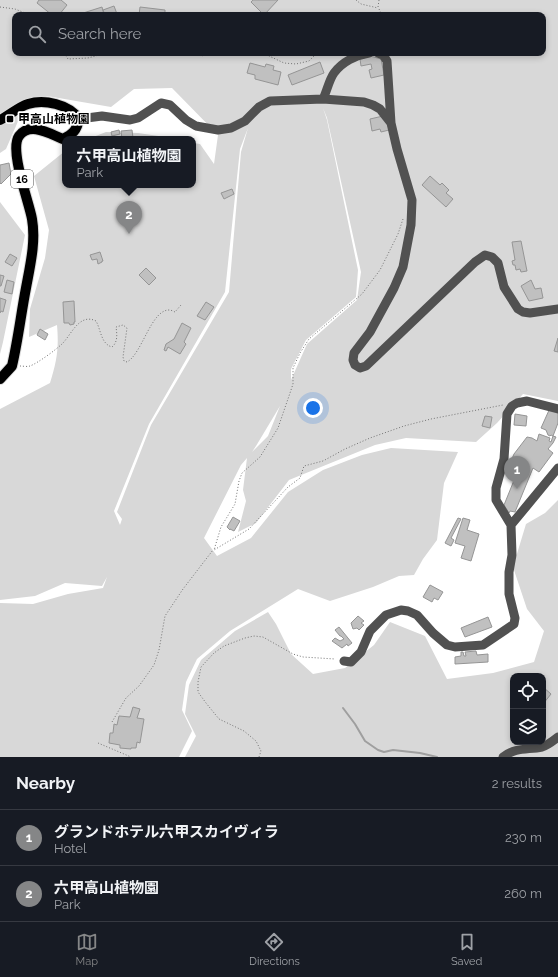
<!DOCTYPE html>
<html lang="en">
<head>
<meta charset="utf-8">
<style>
  body { margin:0; font-family:Raleway,"Noto Sans JP",sans-serif; background:#20242c; color:#f1f3f6 }
  .controls { position:absolute; right:12px; bottom:12px; display:grid; overflow:hidden; border-radius:8px; box-shadow:0 2px 6px #0003 }
  .controls button { width:36px; height:36px; display:grid; place-items:center; padding:0; border:0; border-bottom:1px solid #363941; background:#171b24; color:#f1f3f6; font:20px sans-serif }
  .you { position:absolute; left:313px; top:408px; width:14px; height:14px; margin:-10px; border:3px solid #fff; border-radius:50%; background:#1a73e8; box-shadow:0 0 0 6px #1a73e833 }
  .badge { display:grid; place-items:center; width:26px; height:26px; border-radius:50%; background:#858687; color:#fff; font-size:13px; font-weight:700 }
  .pin { position:absolute; translate:-50% -33px; filter:drop-shadow(0 1px 2px #0008) }
  .pin::after { content:''; position:absolute; top:21px; width:14px; height:12px; background:inherit; clip-path:polygon(0 0,100% 0,50% 100%) }
  .popup { position:absolute; left:62px; top:136px; width:134px; height:52px; box-sizing:border-box; display:grid; place-content:center; border-radius:8px; background:#171b24; filter:drop-shadow(0 1px 3px #0005); font-size:13px; white-space:nowrap; color:#9ea1a6 }
  .popup b { font-size:15px; color:#f1f3f6 }
  .popup::after { content:''; position:absolute; left:50%; top:100%; margin-left:-8px; border:8px solid transparent; border-top-color:#171b24 }
  .list { margin:0; padding:0; list-style:none }
  h2 { display:flex; justify-content:space-between; align-items:center; height:52px; margin:0; padding:0 16px; font-size:17px }
  h2 small { font-size:13px; font-weight:400; color:#9ea1a6 }
  .list li { display:grid; grid-template-columns:26px 1fr auto; gap:12px; align-items:center; box-sizing:border-box; height:56px; padding:0 16px; border-top:1px solid #363941 }
  .list b { display:block; font-size:15px; white-space:nowrap }
  .list p { margin:0; font-size:13px; white-space:nowrap; color:#9ea1a6 }
  .list em { font-size:13px; font-style:normal; color:#9ea1a6 }
  .icon { flex:none; width:22px; height:22px; fill:none; stroke:currentColor; stroke-width:2; stroke-linecap:round; stroke-linejoin:round }
  .map { position:relative; flex:none; width:558px; height:757px; overflow:hidden }
  .search { position:absolute; background:#171b24; box-shadow:0 2px 6px #0003; left:12px; right:12px; top:12px; height:44px; display:flex; align-items:center; gap:10px; box-sizing:border-box; padding:0 14px; border-radius:8px; color:#9ea1a6; font-size:15px }
  .sheet { height:164px; background:#171b24 }
  nav { display:flex; justify-content:space-around; align-items:center; box-sizing:border-box; height:56px; border-top:1px solid #363941; background:#171b24; font-size:11px; color:#9ea1a6 }
  nav a { display:grid; justify-items:center; gap:2px }
  nav .on { color:#858687 }
  .map>svg:first-child { display:block }
  .green { fill:#d8d8d8; fill-rule:evenodd }
  .lines { fill:none; stroke-linecap:round; stroke-linejoin:round }
  .stream { stroke:#9f9f9f; stroke-width:2 }
  .building { fill:#c0c0c0; stroke:#959595 }
  .major-casing { stroke:#dbdbdb; stroke-width:12 }
  .path { stroke:#737373; stroke-width:1; stroke-dasharray:1 2; stroke-linecap:butt }
  .minor { stroke:#515151; stroke-width:9 }
  .major { stroke:#000; stroke-width:10 }
  .poi-dot { fill:#000; stroke:#fff; stroke-width:1.5 }
  .labels { text-anchor:middle; dominant-baseline:central; stroke-width:3.5; stroke-linejoin:round; paint-order:stroke }
  .shield { fill:#fff; stroke:#4c4c4c; stroke-width:1 }
  .shield-label { font-size:11px; font-weight:bold; fill:#000 }
  .poi-label { font-size:12px; font-weight:bold; fill:#000; stroke:#fff; text-anchor:start }
</style>
</head>
<body>
<div class="map">
<svg width="558" height="757" viewBox="0 0 558 757">
  <rect width="100%" height="100%" fill="#fff"/>
  <path class="green" d="M 0,0 L 558,0 L 558,401 L 523,394 L 497,423 L 476,442 L 406,438 L 375,445 L 289,480 L 256,523 L 238,532 L 246,501 L 243,490 L 247,458 L 241,465 L 204,538 L 217,556 L 251,538 L 288,492 L 323,470 L 362,455 L 391,448 L 458,452 L 444,483 L 437,540 L 423,559 L 414,575 L 399,576 L 373,587 L 330,601 L 298,589 L 230,631 L 197,659 L 186,682 L 182,710 L 192,731 L 179,757 L 0,757 L 0,603 L 33,604 L 68,594 L 103,588 L 107,577 L 102,586 L 65,583 L 35,596 L 0,600 L 0,409 L 50,383 C 57,361 59,348 57,325 L 29,337 L 30,309 L 45,258 L 49,230 L 34,176 L 65,151 L 65,185 L 193,185 L 193,143 L 200,144 L 214,164 L 218,135 L 172,88 L 134,89 L 111,107 L 47,96 L 22,112 L 6,149 L 0,153 ZM 15,15 L 543,15 L 543,53 L 15,53 ZM 323,108 L 327,118 L 361,272 L 357,300 L 307,344 L 291,380 L 291,369 L 306,340 L 356,297 L 358,270 L 327,120 ZM 248,128 L 241,152 L 229,292 L 151,425 L 117,512 L 122,519 L 120,525 L 114,511 L 149,424 L 225,292 L 240,149 ZM 280,406 L 268,436 L 252,452 L 256,446 Z
    M 106,132 L 138,133 L 179,139 L 88,139 Z
    M 0,202 L 25,235 L 3,342 L 0,354 Z
    M 558,500 L 558,757 L 185,757 L 196,736 L 185,714 L 189,685 L 201,660 L 235,631 L 268,612 L 276,624 L 291,654 L 313,674 L 345,668 L 374,645 L 390,622 L 425,636 L 447,679 L 493,673 L 534,662 L 544,631 L 527,609 L 513,567 L 526,524 L 545,513 ZM 513,676 L 543,676 L 543,742 L 513,742 Z"/>
  <g class="lines">
    <path class="stream" d="M 343,708 L 355,724 L 365,741 L 378,750 L 384,752 L 393,750 L 420,753 L 437,757"/>
  </g>
  <path class="building" d="M 39,0 L 61,0 L 67,5 L 59,15 L 52,15 L 37,3 Z
    M 253,0 L 278,0 L 264,15 L 251,2 Z
    M 114,6 L 117,14 L 105,15 L 103,10 Z
    M 102,7 L 104,15 L 77,15 Z
    M 140,7 L 165,10 L 165,15 L 139,15 Z
    M 370,56 L 381,59 L 384,75 L 371,78 L 369,70 L 372,69 L 371,64 L 361,66 L 360,59 Z
    M 320,62 L 324,73 L 292,85 L 288,75 Z
    M 250,63 L 265,67 L 266,64 L 274,66 L 273,70 L 281,72 L 278,85 L 255,79 L 255,75 L 247,73 Z
    M 383,116 L 387,121 L 389,130 L 381,132 L 380,129 L 372,131 L 370,119 Z
    M 119,130 L 120,134 L 112,136 L 111,132 Z
    M 132,130 L 133,138 L 122,139 L 121,131 Z
    M 9,163 L 11,174 L 1,184 L 0,183 L 0,165 Z
    M 430,176 L 440,185 L 442,183 L 449,190 L 446,193 L 453,199 L 446,207 L 422,185 Z
    M 232,189 L 234,194 L 224,199 L 221,193 Z
    M 521,241 L 527,271 L 521,272 L 520,269 L 516,270 L 515,265 L 513,265 L 512,261 L 515,260 L 512,242 Z
    M 100,252 L 103,261 L 102,261 L 102,262 L 98,264 L 97,259 L 92,260 L 90,255 Z
    M 10,254 L 17,258 L 12,266 L 5,262 Z
    M 146,268 L 156,278 L 149,285 L 139,275 Z
    M 0,275 L 4,276 L 1,286 L 0,286 Z
    M 7,280 L 14,282 L 12,294 L 4,292 Z
    M 531,280 L 535,289 L 541,288 L 543,298 L 529,301 L 521,286 Z
    M 0,298 L 6,300 L 3,312 L 1,311 L 0,313 Z
    M 74,301 L 75,322 L 74,322 L 74,324 L 70,325 L 69,323 L 64,323 L 63,302 Z
    M 206,302 L 214,307 L 205,320 L 197,316 Z
    M 182,323 L 191,328 L 184,342 L 186,344 L 180,354 L 168,347 L 166,351 L 164,350 L 166,344 L 174,339 Z
    M 40,329 L 48,334 L 45,340 L 37,335 Z
    M 558,338 L 558,352 L 554,351 Z
    M 550,408 L 558,411 L 558,423 L 553,436 L 551,435 L 550,436 L 548,435 L 546,430 L 541,428 Z
    M 515,414 L 527,416 L 526,426 L 514,425 Z
    M 485,416 L 492,417 L 490,428 L 482,426 Z
    M 539,434 L 550,438 L 549,441 L 551,442 L 553,436 L 556,437 L 553,443 L 548,449 L 553,453 L 539,472 L 533,468 L 515,512 L 510,511 L 509,513 L 504,505 L 517,473 L 507,470 L 514,454 L 527,437 L 532,438 L 537,441 Z
    M 233,517 L 240,521 L 234,531 L 230,529 L 230,530 L 227,527 Z
    M 458,518 L 461,519 L 451,538 L 454,540 L 451,546 L 445,543 Z
    M 463,518 L 470,520 L 467,530 L 479,534 L 471,561 L 461,558 L 465,546 L 455,543 Z
    M 430,585 L 443,592 L 438,600 L 434,598 L 432,602 L 423,597 Z
    M 358,616 L 364,621 L 361,623 L 364,625 L 359,630 L 357,628 L 353,629 L 351,623 Z
    M 488,617 L 492,627 L 465,637 L 461,628 Z
    M 339,627 L 352,643 L 348,646 L 347,644 L 342,648 L 332,641 L 335,638 L 340,641 L 344,639 L 341,636 L 340,636 L 335,630 Z
    M 476,651 L 477,655 L 488,654 L 488,662 L 455,664 L 455,657 L 461,656 L 461,652 L 463,652 L 464,656 L 466,656 L 465,652 Z
    M 543,687 L 551,694 L 543,704 Z
    M 133,707 L 140,709 L 137,718 L 144,719 L 140,743 L 137,742 L 136,748 L 131,748 L 131,749 L 120,748 L 120,745 L 109,743 L 110,733 L 113,733 L 114,724 L 117,725 L 119,716 L 130,717 Z"/>
  <g class="lines">
    <defs>
      <path id="major" d="M 0,120 C 9,116 18,107 28,104 C 44,99 69,104 79,119 C 77,130 73,134 63,139 C 50,134 30,121 19,136 C 9,150 29,202 32,219 C 36,242 30,266 26,288 C 21,314 18,340 12,366 L 0,379"/>
    </defs>
    <use href="#major" class="major-casing"/>
    <path class="path" d="M 356,0 L 361,4 L 378,8
      M 0,7 L 15,9 L 30,15
      M 378,7 L 379,0
      M 379,9 L 382,15
      M 64,53 L 68,59 L 88,58 L 106,53
      M 197,53 L 201,56 L 213,53
      M 248,53 L 267,55 L 284,63 L 296,64 L 309,61 L 317,53
      M 403,219 L 398,234 L 380,270 L 362,294 L 309,339 L 300,353 L 293,368 L 293,384 L 290,393 L 278,428 L 260,457 L 242,473 L 239,481 L 235,504 L 221,527 L 214,550 L 249,529 L 288,487 L 300,478 L 304,466 L 323,461 L 345,449 L 370,438 L 404,426 L 431,419 L 503,405
      M 20,366 C 23,366 27,367 30,366 C 38,363 57,349 63,343 C 72,333 80,313 96,321 C 101,330 101,344 112,347 C 118,342 117,334 116,327 L 123,325 L 127,328 L 123,357 L 124,361 L 127,362 C 142,354 151,310 169,310 C 171,310 173,311 175,312 L 181,305
      M 112,722 L 126,698 L 139,686 L 154,665 L 159,650 L 165,616 L 183,589 L 213,550
      M 98,743 L 131,757
      M 259,757 L 261,751 L 256,741 L 244,731 L 219,719 L 206,703 L 198,692 L 198,682 L 201,667 L 214,653 L 224,646 L 245,638 L 254,636 L 263,637 L 293,654 L 303,657 L 335,659"/>
    <path class="minor" d="M 378,53 L 383,55 L 387,61 L 391,123 L 397,149 L 412,200 L 411,225 L 403,267 L 394,288 L 370,332 L 354,353 L 353,360 L 355,365 L 360,368 L 366,366 L 475,262 L 485,255 L 492,257 L 498,263 L 504,287 L 518,309 L 523,312 L 530,313 L 558,309
      M 323,99 C 327,91 329,80 334,73 C 342,62 356,55 369,53
      M 79,119 L 102,116 L 130,120 L 138,118 L 161,103 L 170,105 L 186,120 L 196,126 L 218,130 L 231,128 L 245,121 L 259,107 L 270,101 L 323,99 L 364,102 L 373,105 L 380,109 L 391,123
      M 511,525 L 558,468
      M 344,661 L 351,662 L 361,652 L 370,631 L 386,615 L 401,610 L 408,611 L 417,615 L 433,633 L 447,645 L 455,647 L 483,645 L 514,624 L 515,618 L 509,594 L 509,572 L 512,555 L 511,525 L 496,500 L 496,488 L 504,459 L 507,414 L 512,406 L 517,403 L 527,401 L 558,409
      M 503,757 C 516,747 527,750 542,747 C 548,745 553,741 558,737"/>
    <use href="#major" class="major"/>
  </g>
  <rect class="poi-dot" x="6" y="115" width="8" height="8" rx="2"/>
  <g class="labels">
    <rect class="shield" x="11" y="170" width="22" height="18" rx="3"/>
    <g class="shield-label">
      <text x="22" y="179">16</text>
    </g>
    <g class="poi-label">
      <text x="18" y="119">甲高山植物園</text>
    </g>
  </g>
</svg>
<div class="controls">
<button><svg class="icon" aria-label="locate" viewBox="0 0 24 24"><circle cx="12" cy="12" r="6"/><path d="M12 2v4M12 18v4M2 12h4M18 12h4"/></svg></button>
<button><svg class="icon" aria-label="layers" viewBox="0 0 24 24"><path d="M12 4l9 5-9 5-9-5zM3 14l9 5 9-5"/></svg></button>
</div>
<div class="you"></div>
<div class="pin badge" style="left:517px;top:489px">1</div>
<div class="pin badge" style="left:129px;top:234px">2</div>
<div class="popup"><b>六甲高山植物園</b>Park</div>
<div class="search"><svg class="icon" aria-label="search" viewBox="0 0 24 24"><circle cx="10" cy="10" r="6"/><path d="M15 15l6 6"/></svg>Search here</div>
</div>
<section class="sheet">
<h2>Nearby<small>2 results</small></h2>
<ul class="list">
<li><span class="badge">1</span><div><b>グランドホテル六甲スカイヴィラ</b><p>Hotel</p></div><em>230 m</em></li>
<li><span class="badge">2</span><div><b>六甲高山植物園</b><p>Park</p></div><em>260 m</em></li>
</ul>
</section>
<nav>
<a class="on"><svg class="icon" aria-label="map" viewBox="0 0 24 24"><path d="M3 6l6-2 6 2 6-2v14l-6 2-6-2-6 2zM9 4v14M15 6v14"/></svg>Map</a>
<a><svg class="icon" aria-label="directions" viewBox="0 0 24 24"><path d="M12 3l9 9-9 9-9-9zM9 14v-3h6M13 9l2 2-2 2"/></svg>Directions</a>
<a><svg class="icon" aria-label="saved" viewBox="0 0 24 24"><path d="M7 4h10v16l-5-4-5 4z"/></svg>Saved</a>
</nav>
</body>
</html>
